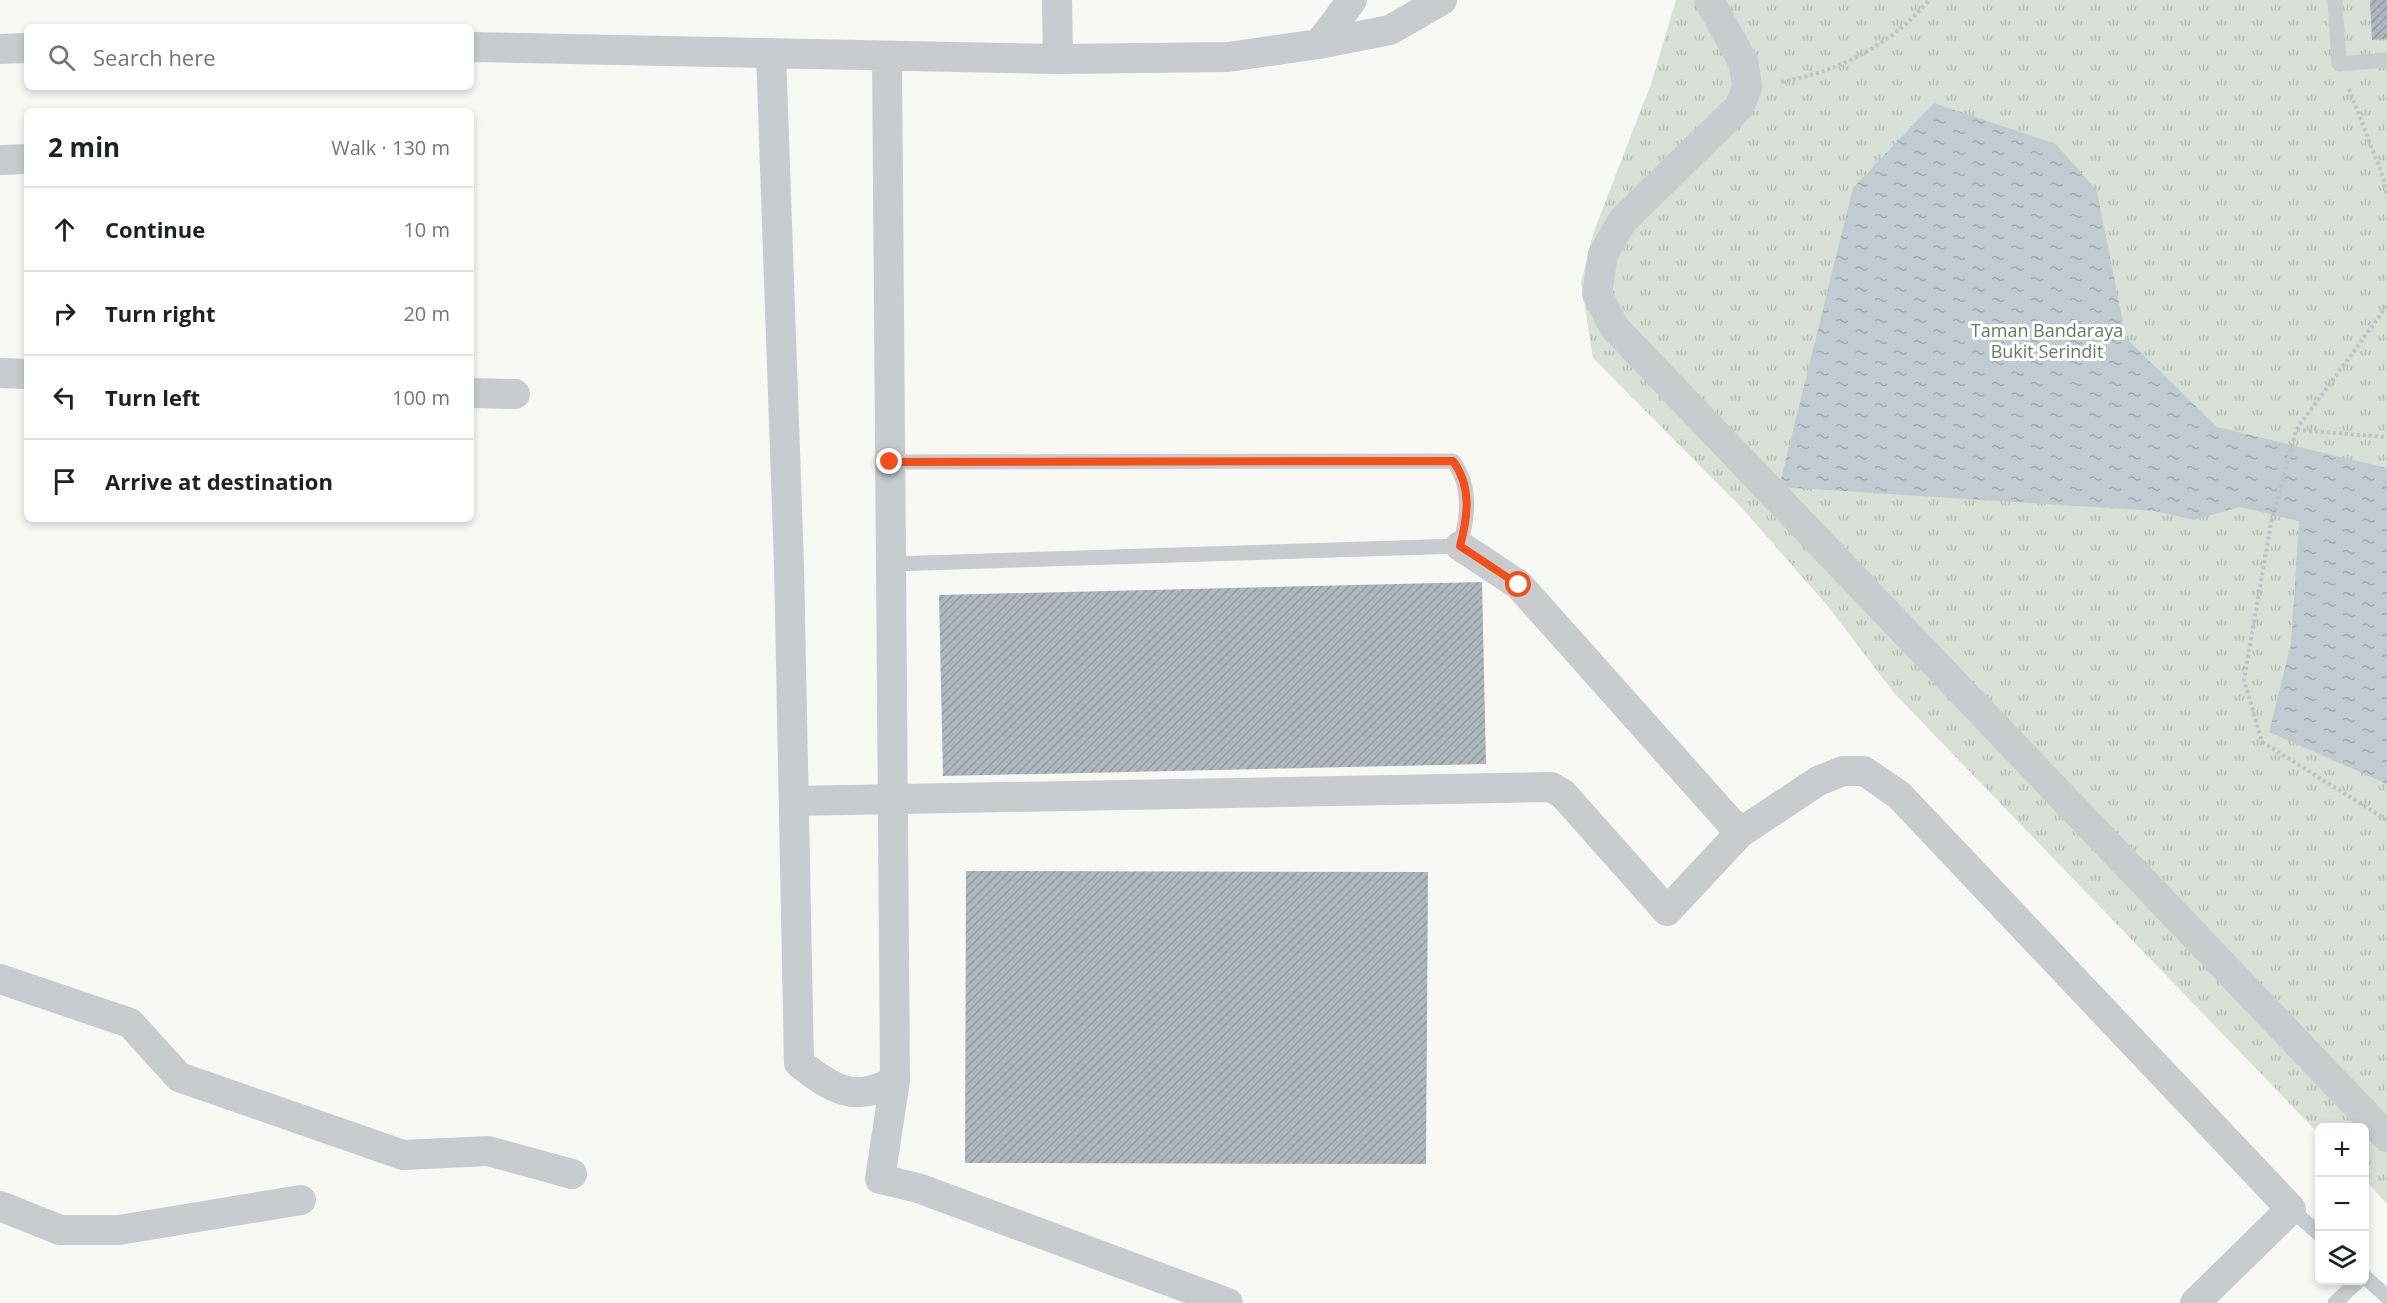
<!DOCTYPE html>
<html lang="en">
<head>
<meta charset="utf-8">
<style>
  body { margin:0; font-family:"Open Sans",sans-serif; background:#f2f2f2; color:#202124 }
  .controls { position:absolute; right:18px; bottom:18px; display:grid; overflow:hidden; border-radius:9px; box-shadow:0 3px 9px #0003 }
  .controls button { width:54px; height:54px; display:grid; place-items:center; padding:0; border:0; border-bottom:2px solid #e0e0e0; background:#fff; color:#202124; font:30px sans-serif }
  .stop { position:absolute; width:18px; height:18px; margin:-14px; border:4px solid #f44e19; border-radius:50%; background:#fff }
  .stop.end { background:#f44e19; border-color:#fff; box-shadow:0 2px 6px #0008 }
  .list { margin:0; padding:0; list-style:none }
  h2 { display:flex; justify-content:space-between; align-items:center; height:78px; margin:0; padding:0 24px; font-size:26px }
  h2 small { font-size:20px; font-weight:400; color:#757577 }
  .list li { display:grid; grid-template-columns:39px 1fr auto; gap:18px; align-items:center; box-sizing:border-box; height:84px; padding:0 24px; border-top:2px solid #e0e0e0 }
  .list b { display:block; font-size:22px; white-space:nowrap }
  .list em { font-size:20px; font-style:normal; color:#757577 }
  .icon { flex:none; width:33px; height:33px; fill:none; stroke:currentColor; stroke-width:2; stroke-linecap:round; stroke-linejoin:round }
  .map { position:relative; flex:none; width:2387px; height:1303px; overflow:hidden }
  .search { position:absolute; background:#fff; box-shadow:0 3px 9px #0003; left:24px; top:24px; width:450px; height:66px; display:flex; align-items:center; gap:15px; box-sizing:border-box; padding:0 21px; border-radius:9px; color:#757577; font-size:22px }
  .panel { position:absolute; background:#fff; box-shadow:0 3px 9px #0003; left:24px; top:108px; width:450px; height:414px; border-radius:9px }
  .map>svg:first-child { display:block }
  .grass { fill:url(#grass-tufts) }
  .water { fill:url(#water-ripples) }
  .building { fill:url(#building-hatch) }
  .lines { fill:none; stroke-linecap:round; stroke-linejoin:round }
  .path { stroke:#bfc2c4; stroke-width:4; stroke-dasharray:3 3; stroke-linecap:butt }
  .service { stroke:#c8cccf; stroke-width:15 }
  .minor { stroke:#c8cccf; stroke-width:30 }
  .route { stroke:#f44e19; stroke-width:8 }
  .labels { text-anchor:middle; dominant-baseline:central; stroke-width:6; stroke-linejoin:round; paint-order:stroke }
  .park-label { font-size:18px; fill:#657a60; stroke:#fff }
</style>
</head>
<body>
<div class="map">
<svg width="2387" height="1303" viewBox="0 0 2387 1303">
  <defs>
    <pattern id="grass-tufts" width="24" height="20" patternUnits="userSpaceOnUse" patternTransform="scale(1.5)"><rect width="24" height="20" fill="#d9e1d6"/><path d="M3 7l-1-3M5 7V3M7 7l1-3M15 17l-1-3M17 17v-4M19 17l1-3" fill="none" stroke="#b4bbb3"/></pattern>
    <pattern id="water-ripples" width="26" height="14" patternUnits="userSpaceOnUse" patternTransform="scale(1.5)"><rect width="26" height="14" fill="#c1ccd2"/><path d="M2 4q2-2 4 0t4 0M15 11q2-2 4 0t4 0" fill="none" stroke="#a0aab0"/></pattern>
    <pattern id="building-hatch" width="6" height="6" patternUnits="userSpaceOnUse" patternTransform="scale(1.5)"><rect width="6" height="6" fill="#aeb7bd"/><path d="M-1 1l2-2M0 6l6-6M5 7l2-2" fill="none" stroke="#919a9f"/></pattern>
  </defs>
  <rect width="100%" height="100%" fill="#f8f8f5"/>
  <path class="grass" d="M 1676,0 L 2387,0 L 2387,1204 L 2365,1180 L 2364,1128 L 2320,1128 L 2319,1134 L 1895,694 L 1826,604 L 1741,507 L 1593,358 L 1581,283 L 1594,231 L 1651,84 Z"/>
  <path class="water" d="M 1934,103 L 2056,144 L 2097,191 L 2126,338 L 2217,427 L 2387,468 L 2387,784 L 2269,732 L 2291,644 L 2299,521 L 2240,507 L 2194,520 L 2155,511 L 1779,487 L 1853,188 Z"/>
  <path class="building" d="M 2370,0 L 2387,0 L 2387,39 L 2372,40 Z
    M 1482,582 L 1486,764 L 943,776 L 939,595 Z
    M 966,871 L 1428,872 L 1426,1164 L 965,1163 Z"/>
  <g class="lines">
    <path class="path" d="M 1781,82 C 1838,72 1893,44 1929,0
      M 2349,89 L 2383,177 L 2387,198
      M 2387,306 L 2296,430 L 2294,439 L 2271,523 L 2244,680 L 2262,742 L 2387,820
      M 2297,430 L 2387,437"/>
    <path class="service" d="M 2335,0 L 2339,64 L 2387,60
      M 889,462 L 1453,461 C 1472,487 1468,516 1460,546 L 891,564
      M 2291,1209 L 2320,1235
      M 2364,1276 L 2387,1297
      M 2335,1303 L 2359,1280"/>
    <path class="minor" d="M 1057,0 L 1058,59
      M 1709,0 L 1744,64 L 1747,88 L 1739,107 L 1623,220 L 1603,254 L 1597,294 L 1614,327 L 2387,1137
      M 1319,44 L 1352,0
      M 471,47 L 1058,59 L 1228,57 L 1319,44 L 1390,30 L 1442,0
      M 0,49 L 27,48
      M 771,53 L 789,565 L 799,1063 C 831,1088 856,1105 895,1080
      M 887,56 L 895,1080 L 880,1179 L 918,1188 L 1228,1303
      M 0,160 L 27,159
      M 0,373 L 27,374
      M 471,393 L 515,394
      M 1460,546 L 1519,585 L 1740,833
      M 794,801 L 1551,787 L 1563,794 L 1667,911 L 1740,833 L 1818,781 L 1843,771 L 1864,771 L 1899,795 L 2291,1209 L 2195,1303
      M 0,979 L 130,1023 L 179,1077 L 403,1155 L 488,1151 L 572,1174
      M 0,1206 L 60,1230 L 119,1230 L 301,1200"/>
  </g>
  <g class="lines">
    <path class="route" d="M 890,462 L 1453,461 C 1472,487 1468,516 1460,546 L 1519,585"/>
  </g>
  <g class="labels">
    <g class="park-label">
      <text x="2047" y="330">Taman Bandaraya<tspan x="2047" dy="21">Bukit Serindit</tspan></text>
    </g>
  </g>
</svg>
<div class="controls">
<button>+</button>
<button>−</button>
<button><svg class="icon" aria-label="layers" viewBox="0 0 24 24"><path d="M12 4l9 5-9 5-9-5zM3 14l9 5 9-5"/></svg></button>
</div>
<div class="stop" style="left:1519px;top:585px"></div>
<div class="stop end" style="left:890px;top:462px"></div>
<div class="search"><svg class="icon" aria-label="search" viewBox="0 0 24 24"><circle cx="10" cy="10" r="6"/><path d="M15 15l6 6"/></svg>Search here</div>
<section class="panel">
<h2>2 min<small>Walk · 130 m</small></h2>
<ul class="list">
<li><svg class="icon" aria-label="ahead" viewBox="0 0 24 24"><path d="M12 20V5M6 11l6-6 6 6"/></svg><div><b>Continue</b></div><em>10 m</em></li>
<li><svg class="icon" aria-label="right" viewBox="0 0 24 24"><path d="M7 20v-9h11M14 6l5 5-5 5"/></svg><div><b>Turn right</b></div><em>20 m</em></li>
<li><svg class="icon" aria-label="left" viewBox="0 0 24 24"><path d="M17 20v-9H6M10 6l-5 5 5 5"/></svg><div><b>Turn left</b></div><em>100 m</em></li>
<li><svg class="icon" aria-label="arrive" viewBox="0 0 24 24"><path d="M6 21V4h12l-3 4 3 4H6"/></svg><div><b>Arrive at destination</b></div></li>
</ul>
</section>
</div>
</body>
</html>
